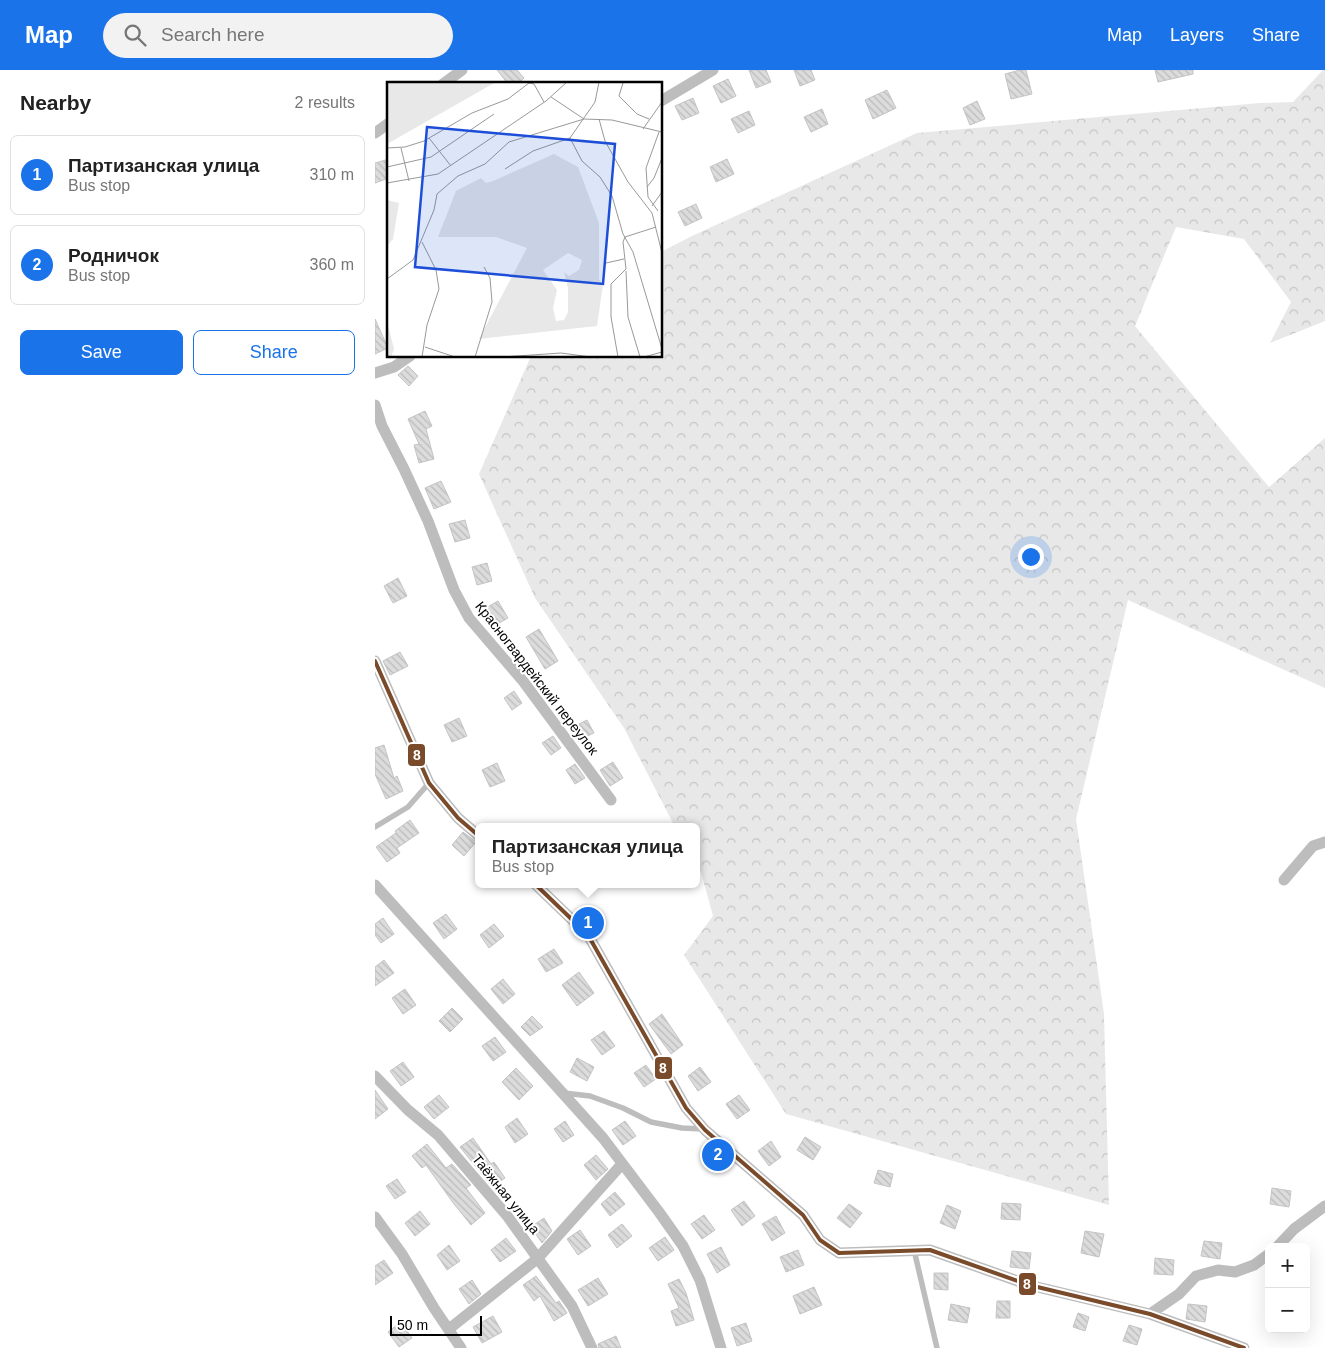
<!DOCTYPE html>
<html lang="en">
<head>
<meta charset="utf-8">
<style>
  body { margin:0; font-family:Arial,sans-serif; background:#f2f2f2; color:#222 }
  .controls { position:absolute; right:15px; bottom:15px; display:grid; overflow:hidden; border-radius:8px; box-shadow:0 5px 20px #0002 }
  .controls button { width:45px; height:45px; display:grid; place-items:center; padding:0; border:0; border-bottom:1px solid #e0e0e0; background:#fff; color:#222; font:25px sans-serif }
  .scale { position:absolute; left:15px; bottom:12px; width:92px; box-sizing:border-box; padding-left:5px; border:2px solid #000; border-top:0; font-size:14px; line-height:18px; white-space:nowrap; color:#000; -webkit-text-stroke:4px #fff; paint-order:stroke }
  .you { position:absolute; left:655px; top:486px; width:18px; height:18px; margin:-12px; border:4px solid #fff; border-radius:50%; background:#1a73e8; box-shadow:0 0 0 8px #1a73e833 }
  .badge { display:grid; place-items:center; width:32px; height:32px; border-radius:50%; background:#1a73e8; color:#fff; font-size:16px; font-weight:700 }
  .pin { position:absolute; translate:-50% -50%; border:2px solid #fff; box-shadow:0 1px 5px #0006 }
  .popup { position:absolute; left:100px; top:753px; width:225px; height:65px; box-sizing:border-box; display:grid; place-content:center; border-radius:8px; background:#fff; filter:drop-shadow(0 1px 4px #0005); font-size:16px; white-space:nowrap; color:#767676 }
  .popup b { font-size:19px; color:#222 }
  .popup::after { content:''; position:absolute; left:50%; top:100%; margin-left:-10px; border:10px solid transparent; border-top-color:#fff }
  .list { margin:0; padding:0; list-style:none }
  h2 { display:flex; justify-content:space-between; align-items:center; height:65px; margin:0; padding:0 20px; font-size:21px }
  h2 small { font-size:16px; font-weight:400; color:#767676 }
  .list li { display:grid; grid-template-columns:32px 1fr auto; gap:15px; align-items:center; box-sizing:border-box; height:80px; margin:0 10px 10px; padding:0 10px; border:1px solid #e0e0e0; border-radius:8px }
  .list b { display:block; font-size:19px; white-space:nowrap }
  .list p { margin:0; font-size:16px; white-space:nowrap; color:#767676 }
  .list em { font-size:16px; font-style:normal; color:#767676 }
  .actions { display:flex; gap:10px; padding:15px 20px }
  .actions a { flex:1; padding:11px 0; border:1px solid #1a73e8; border-radius:8px; text-align:center; font-size:18px; color:#1a73e8 }
  .actions .main { background:#1a73e8; color:#fff }
  .icon { flex:none; width:28px; height:28px; fill:none; stroke:currentColor; stroke-width:2; stroke-linecap:round; stroke-linejoin:round }
  .map { position:relative; flex:none; width:950px; height:1278px; overflow:hidden }
  header { display:flex; align-items:center; gap:30px; box-sizing:border-box; height:70px; padding:0 25px; background:#1a73e8; color:#fff }
  header strong { font-size:24px }
  nav { display:flex; gap:28px; margin-inline-start:auto; font-size:18px }
  .search { width:350px; height:45px; background:#f2f2f2; display:flex; align-items:center; gap:12px; box-sizing:border-box; padding:0 18px; border-radius:28px; color:#767676; font-size:19px }
  main { display:flex }
  aside { flex:1; background:#fff }
  .map>svg:first-child { display:block }
  .forest { fill:url(#forest-crowns) }
  .building { fill:url(#building-back-hatch); stroke:#c4c4c4 }
  .lines { fill:none; stroke-linecap:round; stroke-linejoin:round }
  .lane { stroke:#bdbdbd; stroke-width:5.5 }
  .street { stroke:#bdbdbd; stroke-width:11 }
  .bus-1-casing { stroke:#fff; stroke-width:8 }
  .bus-1 { stroke:#7a4b2a; stroke-width:4 }
  .labels { text-anchor:middle; dominant-baseline:central; stroke-width:4; stroke-linejoin:round; paint-order:stroke }
  .street-label { font-size:14px; fill:#000; stroke:#fff }
  .inset-road { fill:none; stroke:#999; stroke-width:1 }
  .view { fill:#1d4ed8; fill-opacity:0.15; stroke:#1d4ed8; stroke-width:2.5 }
  .inset-edge { fill:none; stroke:#000; stroke-width:2.5 }
  .line-badge { stroke:#fff; stroke-width:2 }
  .badge-label { font-size:14px; text-anchor:middle; font-weight:bold; fill:#fff }
</style>
</head>
<body>
<header>
<strong>Map</strong>
<div class="search"><svg class="icon" aria-label="search" viewBox="0 0 24 24"><circle cx="10" cy="10" r="6"/><path d="M15 15l6 6"/></svg>Search here</div>
<nav><a>Map</a><a>Layers</a><a>Share</a></nav>
</header>
<main>
<aside>
<h2>Nearby<small>2 results</small></h2>
<ul class="list">
<li><span class="badge">1</span><div><b>Партизанская улица</b><p>Bus stop</p></div><em>310 m</em></li>
<li><span class="badge">2</span><div><b>Родничок</b><p>Bus stop</p></div><em>360 m</em></li>
</ul>
<div class="actions"><a class="main">Save</a><a>Share</a></div>
</aside>
<div class="map">
<svg width="950" height="1278" viewBox="0 0 950 1278">
  <defs>
    <pattern id="forest-crowns" width="20" height="18" patternUnits="userSpaceOnUse" patternTransform="scale(1.25)"><rect width="20" height="18" fill="#e8e8e8"/><path d="M2 6a3 3 0 1 1 6 0M12 15a3 3 0 1 1 6 0" fill="none" stroke="#c5c5c5"/></pattern>
    <pattern id="building-back-hatch" width="6" height="6" patternUnits="userSpaceOnUse" patternTransform="scale(1.25)"><rect width="6" height="6" fill="#dcdcdc"/><path d="M-1 5l2 2M0 0l6 6M5-1l2 2" fill="none" stroke="#bbb"/></pattern>
  </defs>
  <rect width="100%" height="100%" fill="#fff"/>
  <path class="forest" d="M 948,0 L 950,0 L 950,251 L 895,273 L 916,232 L 869,169 L 801,157 L 760,256 L 894,417 L 950,368 L 950,618 L 753,530 L 701,749 L 729,944 L 734,1135 L 411,1044 L 309,885 L 338,846 L 326,802 L 322,795 L 322,757 L 300,757 L 249,658 L 160,528 L 104,404 L 156,286 L 286,286 L 286,182 L 317,166 L 542,63 L 885,33 L 918,32 Z"/>
  <path class="building" d="M 122,0 L 142,0 L 149,8 L 143,14 L 133,14 Z
    M 374,0 L 391,0 L 396,12 L 381,18 Z
    M 419,0 L 436,0 L 440,10 L 425,16 Z
    M 645,0 L 651,0 L 657,24 L 636,29 L 630,4 Z
    M 780,0 L 818,0 L 818,4 L 783,12 Z
    M 353,9 L 361,26 L 346,33 L 338,16 Z
    M 512,20 L 521,38 L 498,49 L 490,30 Z
    M 318,28 L 324,43 L 307,50 L 300,36 Z
    M 602,31 L 610,49 L 595,55 L 588,38 Z
    M 447,39 L 453,54 L 436,62 L 429,47 Z
    M 374,41 L 380,55 L 363,63 L 356,49 Z
    M 14,89 L 14,108 L 0,113 L 0,93 Z
    M 352,89 L 359,104 L 341,112 L 335,97 Z
    M 321,134 L 327,148 L 310,156 L 303,142 Z
    M 0,249 L 13,278 L 0,284 Z
    M 33,296 L 43,306 L 34,316 L 23,305 Z
    M 50,341 L 57,356 L 51,359 L 59,389 L 44,393 L 39,375 L 44,374 L 33,349 Z
    M 66,411 L 76,432 L 59,439 L 50,418 Z
    M 90,450 L 95,468 L 80,472 L 74,454 Z
    M 112,493 L 117,511 L 102,515 L 97,497 Z
    M 23,508 L 32,526 L 18,533 L 9,516 Z
    M 123,531 L 133,548 L 119,556 L 109,539 Z
    M 164,559 L 183,591 L 170,599 L 151,567 Z
    M 25,582 L 33,596 L 15,605 L 8,591 Z
    M 139,621 L 147,633 L 137,640 L 129,628 Z
    M 84,648 L 92,666 L 77,672 L 69,655 Z
    M 212,650 L 219,663 L 208,668 L 202,655 Z
    M 178,666 L 186,678 L 176,685 L 167,673 Z
    M 9,675 L 19,708 L 22,706 L 28,721 L 11,729 L 0,704 L 0,678 Z
    M 238,692 L 248,708 L 235,716 L 225,700 Z
    M 122,693 L 130,711 L 115,717 L 107,700 Z
    M 200,694 L 210,708 L 200,714 L 191,700 Z
    M 35,750 L 44,763 L 22,778 L 25,783 L 12,792 L 1,777 L 21,763 L 20,761 Z
    M 88,762 L 101,772 L 89,786 L 77,775 Z
    M 71,844 L 82,859 L 69,869 L 58,853 Z
    M 8,848 L 19,864 L 6,873 L 0,865 L 0,854 Z
    M 119,854 L 129,866 L 114,878 L 105,865 Z
    M 179,879 L 188,893 L 171,902 L 163,889 Z
    M 9,890 L 19,903 L 0,916 L 0,897 Z
    M 204,902 L 219,923 L 202,936 L 187,915 Z
    M 128,909 L 140,924 L 128,934 L 116,919 Z
    M 30,919 L 41,935 L 28,944 L 17,928 Z
    M 77,938 L 88,949 L 75,962 L 64,951 Z
    M 287,944 L 308,975 L 296,984 L 274,954 Z
    M 157,946 L 168,957 L 155,966 L 146,957 Z
    M 229,961 L 240,976 L 227,985 L 216,970 Z
    M 120,967 L 131,982 L 118,991 L 107,976 Z
    M 202,988 L 219,997 L 212,1011 L 195,1002 Z
    M 28,992 L 39,1007 L 26,1016 L 15,1001 Z
    M 271,995 L 281,1009 L 269,1017 L 259,1003 Z
    M 325,997 L 336,1012 L 323,1021 L 313,1006 Z
    M 141,998 L 158,1016 L 144,1030 L 127,1012 Z
    M 0,1020 L 13,1039 L 0,1049 Z
    M 64,1025 L 74,1037 L 59,1049 L 49,1037 Z
    M 364,1025 L 375,1040 L 362,1049 L 351,1034 Z
    M 142,1048 L 153,1064 L 140,1073 L 130,1057 Z
    M 190,1051 L 199,1065 L 188,1072 L 179,1059 Z
    M 250,1051 L 261,1066 L 248,1075 L 237,1060 Z
    M 430,1067 L 446,1077 L 438,1090 L 422,1080 Z
    M 98,1068 L 116,1094 L 119,1092 L 130,1108 L 117,1117 L 85,1077 Z
    M 396,1071 L 406,1087 L 394,1096 L 383,1081 Z
    M 52,1074 L 71,1098 L 77,1094 L 96,1115 L 91,1118 L 110,1143 L 96,1155 L 79,1134 L 51,1095 L 47,1098 L 37,1086 Z
    M 221,1085 L 233,1099 L 221,1110 L 209,1095 Z
    M 503,1100 L 518,1104 L 515,1117 L 499,1113 Z
    M 22,1109 L 31,1122 L 20,1129 L 11,1116 Z
    M 897,1118 L 916,1121 L 914,1137 L 895,1134 Z
    M 240,1122 L 250,1134 L 235,1146 L 226,1134 Z
    M 369,1131 L 380,1146 L 367,1156 L 356,1140 Z
    M 627,1133 L 646,1134 L 645,1150 L 626,1149 Z
    M 474,1134 L 487,1143 L 475,1158 L 462,1148 Z
    M 572,1135 L 586,1141 L 580,1159 L 565,1153 Z
    M 45,1141 L 55,1154 L 40,1166 L 30,1153 Z
    M 329,1145 L 340,1160 L 327,1169 L 316,1154 Z
    M 401,1146 L 410,1163 L 397,1171 L 387,1154 Z
    M 169,1148 L 177,1161 L 167,1173 L 156,1157 Z
    M 247,1154 L 257,1166 L 242,1178 L 233,1165 Z
    M 205,1160 L 216,1176 L 203,1185 L 192,1169 Z
    M 710,1161 L 729,1164 L 724,1187 L 706,1183 Z
    M 290,1167 L 299,1180 L 283,1191 L 274,1178 Z
    M 131,1168 L 141,1181 L 125,1192 L 116,1180 Z
    M 829,1171 L 847,1173 L 845,1189 L 826,1186 Z
    M 74,1175 L 85,1191 L 72,1200 L 62,1185 Z
    M 346,1177 L 355,1195 L 342,1203 L 332,1184 Z
    M 423,1180 L 429,1195 L 411,1202 L 405,1187 Z
    M 637,1181 L 656,1183 L 654,1199 L 635,1197 Z
    M 780,1188 L 799,1190 L 798,1205 L 779,1204 Z
    M 9,1190 L 18,1203 L 0,1215 L 0,1196 Z
    M 559,1203 L 573,1203 L 573,1220 L 559,1219 Z
    M 161,1206 L 181,1233 L 184,1231 L 192,1243 L 179,1251 L 165,1226 L 159,1231 L 148,1215 Z
    M 223,1208 L 233,1224 L 213,1236 L 203,1220 Z
    M 304,1209 L 311,1223 L 319,1250 L 301,1256 L 296,1241 L 304,1238 L 293,1214 Z
    M 97,1210 L 106,1224 L 94,1234 L 84,1219 Z
    M 439,1217 L 447,1235 L 425,1244 L 418,1226 Z
    M 622,1231 L 635,1231 L 635,1248 L 621,1248 Z
    M 576,1234 L 595,1238 L 592,1253 L 573,1250 Z
    M 813,1234 L 832,1236 L 830,1252 L 811,1249 Z
    M 703,1243 L 714,1247 L 710,1261 L 698,1257 Z
    M 118,1246 L 127,1262 L 107,1273 L 98,1257 Z
    M 26,1252 L 37,1268 L 24,1277 L 13,1262 Z
    M 371,1253 L 377,1271 L 362,1276 L 356,1258 Z
    M 754,1255 L 767,1259 L 762,1275 L 748,1271 Z
    M 241,1266 L 246,1278 L 224,1278 L 223,1274 Z"/>
  <g class="lines">
    <path class="lane" d="M 0,757 L 33,737 L 54,713
      M 189,1023 L 215,1026 L 248,1038 L 276,1052 L 307,1058 L 328,1059
      M 539,1180 L 562,1278"/>
    <path class="street" d="M 68,14 L 87,0
      M 286,31 L 338,0
      M 0,63 L 14,53
      M 0,303 L 19,297 L 35,286
      M 0,335 L 7,356 L 29,399 L 53,451 L 79,520 L 94,548 L 148,611 L 236,730
      M 0,591 L 54,713 L 83,748 L 104,766
      M 909,810 L 938,776 L 950,772
      M 160,814 L 213,865 L 311,1038 L 330,1060 L 428,1145 L 445,1170 L 464,1183 L 555,1180 L 654,1215 L 775,1244 L 869,1278
      M 0,815 L 228,1068 L 284,1142 L 308,1176 L 325,1210 L 346,1278
      M 0,1006 L 33,1040 L 63,1065 L 133,1147 L 197,1236 L 217,1278
      M 0,1147 L 27,1184 L 59,1238 L 86,1278
      M 902,1177 L 919,1159 L 950,1136
      M 775,1244 L 804,1224 L 821,1206 L 843,1200 L 860,1202 L 879,1195 L 894,1184
      M 74,1259 L 162,1189 L 247,1094"/>
    <defs>
      <path id="bus-1" d="M 0,591 L 54,713 L 83,748 L 104,766
        M 160,814 L 213,865 L 311,1038 L 330,1060 L 428,1145 L 445,1170 L 464,1183 L 555,1180 L 654,1215 L 775,1244 L 869,1278"/>
    </defs>
    <use href="#bus-1" class="bus-1-casing"/>
    <use href="#bus-1" class="bus-1"/>
  </g>
  <g class="labels">
    <g class="street-label">
      <text transform="translate(162 608) rotate(52)">Красногвардейский переулок</text>
      <text transform="translate(131 1124) rotate(51)">Таёжная улица</text>
    </g>
  </g>
  <g transform="translate(12 12)">
    <rect width="275" height="275" fill="#fff"/>
    <path d="M 0,0 L 109,0 L 0,62 ZM 167,72 L 191,85 L 212,141 L 212,197 L 216,202 L 210,244 L 92,257 L 140,166 L 109,155 L 51,155 L 69,109 L 94,96 L 99,101 L 106,99 ZM 181,171 L 195,178 L 192,188 L 182,194 L 177,190 L 181,206 L 181,230 L 177,238 L 169,239 L 166,226 L 170,208 L 156,188 ZM 0,118 L 12,121 L 6,157 L 0,164 ZM 0,239 L 7,267 L 4,275 L 0,275 Z" fill="#e8e8e8" fill-rule="evenodd"/>
    <path class="inset-road" d="M 236,1 L 232,14 L 250,32 L 262,37M 164,15 L 197,37M 212,37 L 218,59 L 241,100 L 265,131 L 275,171M 256,47 L 275,20M 42,56 L 64,84M 183,56 L 195,79 L 213,95 L 225,114 L 236,152 L 246,170 L 275,267M 0,66 L 18,65 L 37,59 L 85,31 L 121,17 L 142,1 L 147,2 L 157,20M 14,66 L 22,99M 0,85 L 44,75 L 107,32M 118,87 L 146,69 L 183,56 L 208,20 L 212,0M 0,101 L 51,92 L 159,19 L 180,0M 260,105 L 267,96 L 275,76M 265,124 L 275,110M 271,129 L 261,115 L 259,86 L 272,50M 35,160 L 49,188 L 52,207 L 40,243 L 35,275M 219,181 L 237,177M 239,189 L 241,235 L 253,275M 0,197 L 26,178 L 47,128 L 50,112 L 71,94 L 98,82 L 122,60 L 197,37 L 225,38 L 275,50M 38,265 L 68,275M 88,275 L 105,220 L 103,196 L 97,185M 115,275 L 174,271 L 204,275M 207,275 L 229,275M 231,275 L 224,235 L 224,202 L 239,187 L 236,160 L 238,155 L 269,145M 257,275 L 275,270"/>
    <path class="view" d="M 40,45 L 228,62 L 216,202 L 28,185 Z"/>
    <rect width="275" height="275" class="inset-edge"/>
  </g>
  <g class="line-badge">
    <rect x="32" y="673" width="19" height="24" rx="5" fill="#7a4b2a"/>
    <rect x="279" y="986" width="19" height="24" rx="5" fill="#7a4b2a"/>
    <rect x="643" y="1202" width="19" height="24" rx="5" fill="#7a4b2a"/>
  </g>
  <g class="badge-label">
    <text x="42" y="690">8</text>
    <text x="288" y="1003">8</text>
    <text x="652" y="1219">8</text>
  </g>
</svg>
<div class="controls">
<button>+</button>
<button>−</button>
</div>
<div class="scale">50 m</div>
<div class="you"></div>
<div class="pin badge" style="left:213px;top:853px">1</div>
<div class="popup"><b>Партизанская улица</b>Bus stop</div>
<div class="pin badge" style="left:343px;top:1085px">2</div>
</div>
</main>
</body>
</html>
